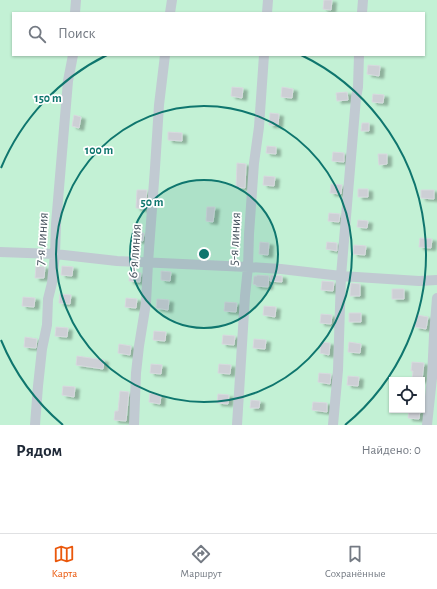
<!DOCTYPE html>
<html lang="ru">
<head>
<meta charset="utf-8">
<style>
  body { margin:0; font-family:"Alegreya Sans",sans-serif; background:#f6f6f7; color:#1f2937 }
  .controls { position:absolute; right:12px; bottom:12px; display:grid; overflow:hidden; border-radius:0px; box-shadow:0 1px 3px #0004 }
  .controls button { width:36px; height:36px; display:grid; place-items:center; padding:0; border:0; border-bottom:1px solid #e0e1e3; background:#fff; color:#1f2937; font:20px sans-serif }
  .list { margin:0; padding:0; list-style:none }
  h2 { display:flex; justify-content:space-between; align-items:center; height:52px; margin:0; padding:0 16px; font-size:17px }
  h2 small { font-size:13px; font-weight:400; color:#747a83 }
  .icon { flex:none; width:22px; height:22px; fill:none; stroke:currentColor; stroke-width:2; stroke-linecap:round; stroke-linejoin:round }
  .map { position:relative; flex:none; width:437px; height:425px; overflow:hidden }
  .search { position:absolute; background:#fff; box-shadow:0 1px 3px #0004; left:12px; right:12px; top:12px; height:44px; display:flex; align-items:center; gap:10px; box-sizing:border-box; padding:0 14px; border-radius:0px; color:#747a83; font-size:15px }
  .sheet { height:108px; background:#fff }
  nav { display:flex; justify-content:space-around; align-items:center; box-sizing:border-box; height:56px; border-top:1px solid #e0e1e3; background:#fff; font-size:11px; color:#747a83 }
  nav a { display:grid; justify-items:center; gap:2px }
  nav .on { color:#ea580c }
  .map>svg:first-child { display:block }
  .green { fill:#c3f1d5; fill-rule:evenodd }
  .building { fill:#cdcfd5; stroke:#d7d9de; filter:url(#shadow) }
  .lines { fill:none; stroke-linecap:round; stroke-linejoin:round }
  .street { stroke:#c1cad2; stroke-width:10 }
  .ring { fill:none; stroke:#0f766e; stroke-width:2 }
  .labels { text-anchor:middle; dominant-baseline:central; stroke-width:3.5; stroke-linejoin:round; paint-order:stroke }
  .street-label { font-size:14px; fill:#4a5661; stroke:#fff }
  .centre { fill:#0f766e; stroke:#fff; stroke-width:2 }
  .ring-label { font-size:12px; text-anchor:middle; font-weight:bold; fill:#0f766e; stroke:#fff; stroke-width:3.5; stroke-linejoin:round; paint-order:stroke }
</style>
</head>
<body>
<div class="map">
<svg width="437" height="425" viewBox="0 0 437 425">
  <defs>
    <filter id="shadow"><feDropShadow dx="4.5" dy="2.5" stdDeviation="1" flood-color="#0004"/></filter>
  </defs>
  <rect width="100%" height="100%" fill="#f5f3f3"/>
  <path class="green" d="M 0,0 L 437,0 L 437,425 L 0,425 ZM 13,13 L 424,13 L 424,55 L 13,55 ZM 392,380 L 422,380 L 422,410 L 392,410 Z"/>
  <path class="building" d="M 324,0 L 332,0 L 331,10 L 323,9 Z
    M 368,65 L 380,66 L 379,76 L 367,74 Z
    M 232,87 L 243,88 L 242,98 L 231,96 Z
    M 282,87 L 293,89 L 292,98 L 281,97 Z
    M 347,92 L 348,100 L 337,101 L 336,93 Z
    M 373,94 L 384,95 L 383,103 L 372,102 Z
    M 270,113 L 279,114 L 278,125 L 269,125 Z
    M 74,115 L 81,117 L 79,128 L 72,126 Z
    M 362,123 L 369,123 L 369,131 L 361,131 Z
    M 168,132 L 182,133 L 182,141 L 168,140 Z
    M 267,146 L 276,147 L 276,154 L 266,153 Z
    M 333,152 L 344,153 L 344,162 L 332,161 Z
    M 378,154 L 387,154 L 387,164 L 379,165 Z
    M 237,163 L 246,164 L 245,188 L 236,187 Z
    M 264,176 L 275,177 L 274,186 L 263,185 Z
    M 331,184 L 342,185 L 341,194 L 330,193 Z
    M 358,189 L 368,189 L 368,197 L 358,197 Z
    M 137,190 L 147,190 L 145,209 L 136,208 Z
    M 421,190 L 434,190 L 434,199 L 421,198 Z
    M 207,207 L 215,207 L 213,222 L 206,221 Z
    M 329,213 L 340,214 L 339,222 L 328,221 Z
    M 358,220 L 368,221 L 367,228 L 357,227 Z
    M 132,233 L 144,233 L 143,241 L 132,240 Z
    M 420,238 L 432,239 L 431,248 L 419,247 Z
    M 260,242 L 269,243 L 268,255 L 259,254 Z
    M 327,242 L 337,243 L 337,251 L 326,249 Z
    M 354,245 L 366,246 L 365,255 L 353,254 Z
    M 36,266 L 45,267 L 44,278 L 35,278 Z
    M 62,266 L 73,267 L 72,276 L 61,275 Z
    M 161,271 L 171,272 L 170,281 L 161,280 Z
    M 130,272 L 141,273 L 140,282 L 129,281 Z
    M 257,275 L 269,276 L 268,287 L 256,286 L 256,285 L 253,284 L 254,276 L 257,276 Z
    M 271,275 L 282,276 L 282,282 L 270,281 Z
    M 322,281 L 334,282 L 333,291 L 321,290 Z
    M 351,283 L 360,284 L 360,296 L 350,296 Z
    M 392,289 L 404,289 L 404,299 L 392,299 Z
    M 60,294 L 71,295 L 70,304 L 59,303 Z
    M 23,297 L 35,298 L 34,307 L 22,306 Z
    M 126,298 L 137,299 L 136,308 L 125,307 Z
    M 157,299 L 169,300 L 168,310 L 156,308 Z
    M 225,302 L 237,303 L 236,312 L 224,311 Z
    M 264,306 L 276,307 L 275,317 L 263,315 Z
    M 349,313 L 361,313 L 361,322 L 349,322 Z
    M 321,314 L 332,315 L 331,324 L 320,323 Z
    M 417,315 L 428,317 L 426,329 L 415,327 Z
    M 56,327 L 68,328 L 67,337 L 55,336 Z
    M 154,331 L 166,332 L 165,341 L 153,340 Z
    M 223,335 L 235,336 L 234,345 L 222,344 Z
    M 25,337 L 37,339 L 36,348 L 24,347 Z
    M 254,339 L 266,340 L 265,349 L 253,348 Z
    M 321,342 L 330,343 L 329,355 L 320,353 Z
    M 349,342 L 361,344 L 360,353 L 348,352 Z
    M 119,344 L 131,346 L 130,355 L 118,353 Z
    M 77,356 L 104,360 L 103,369 L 76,365 Z
    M 412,362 L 424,363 L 422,380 L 412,380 L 413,371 L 411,371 Z
    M 151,364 L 162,365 L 161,374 L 150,373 Z
    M 219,364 L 231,365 L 230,374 L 218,373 Z
    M 319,373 L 331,374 L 330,384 L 318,382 Z
    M 348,376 L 359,377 L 358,386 L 347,385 Z
    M 63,386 L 75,387 L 74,397 L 62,395 Z
    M 120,391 L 129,392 L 126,421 L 114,420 L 115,411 L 118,411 Z
    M 150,393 L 161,395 L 160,404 L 149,402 Z
    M 218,394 L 229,395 L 228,404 L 217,403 Z
    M 251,400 L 260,401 L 259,408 L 250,408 Z
    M 313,402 L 327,403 L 327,412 L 312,410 Z
    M 409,410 L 420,410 L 419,419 L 408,418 Z"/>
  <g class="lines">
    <path class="street" d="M 75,13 L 76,0
      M 170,13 L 172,0
      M 267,13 L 268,0
      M 362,13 L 363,0
      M 0,252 L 55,254 L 117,261 L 248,267 L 281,269 L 341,276 L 419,281 L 437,280
      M 35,425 L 38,386 L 42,349 L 47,325 L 48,299 L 52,283 L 55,254 L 56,224 L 68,81 L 73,55
      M 134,425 L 136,373 L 139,346 L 146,303 L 148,263 L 155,168 L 159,105 L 165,55
      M 237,425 L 245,296 L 248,267 L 249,234 L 254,163 L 259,127 L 264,55
      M 333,425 L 338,370 L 341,276 L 356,98 L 358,87 L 359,55
      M 427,425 L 432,378 L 434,335 L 437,298"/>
  </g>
  <circle cx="204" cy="254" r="74" fill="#0f766e" fill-opacity=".12"/>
  <g class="ring">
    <circle cx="204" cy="254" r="74"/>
    <circle cx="204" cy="254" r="148"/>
    <path d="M63 425A221 221 0 0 1 1 340M1 168A221 221 0 0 1 107 55M301 55A221 221 0 0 1 345 425"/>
  </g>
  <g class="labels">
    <g class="street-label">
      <text transform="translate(42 239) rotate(-86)">7-я линия</text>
      <text transform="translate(235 239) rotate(-87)">5-я линия</text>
      <text transform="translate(135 251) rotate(-86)">6-я линия</text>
    </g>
  </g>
  <circle cx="204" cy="254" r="6" class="centre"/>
  <g class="ring-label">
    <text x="48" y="102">150 m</text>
    <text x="99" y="154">100 m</text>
    <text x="152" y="206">50 m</text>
  </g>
</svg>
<div class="controls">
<button><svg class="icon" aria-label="locate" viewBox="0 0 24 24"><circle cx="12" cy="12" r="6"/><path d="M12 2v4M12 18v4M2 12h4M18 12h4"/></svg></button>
</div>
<div class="search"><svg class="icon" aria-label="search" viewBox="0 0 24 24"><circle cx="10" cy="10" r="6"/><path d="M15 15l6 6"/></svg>Поиск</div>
</div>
<section class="sheet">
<h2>Рядом<small>Найдено: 0</small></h2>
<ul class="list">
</ul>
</section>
<nav>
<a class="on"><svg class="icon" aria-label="map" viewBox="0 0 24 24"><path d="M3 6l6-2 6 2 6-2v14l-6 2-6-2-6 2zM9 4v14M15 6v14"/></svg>Карта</a>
<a><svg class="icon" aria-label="directions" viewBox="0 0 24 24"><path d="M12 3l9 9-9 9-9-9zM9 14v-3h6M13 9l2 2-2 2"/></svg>Маршрут</a>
<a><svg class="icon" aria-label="saved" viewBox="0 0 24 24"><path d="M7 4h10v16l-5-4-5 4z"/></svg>Сохранённые</a>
</nav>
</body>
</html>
